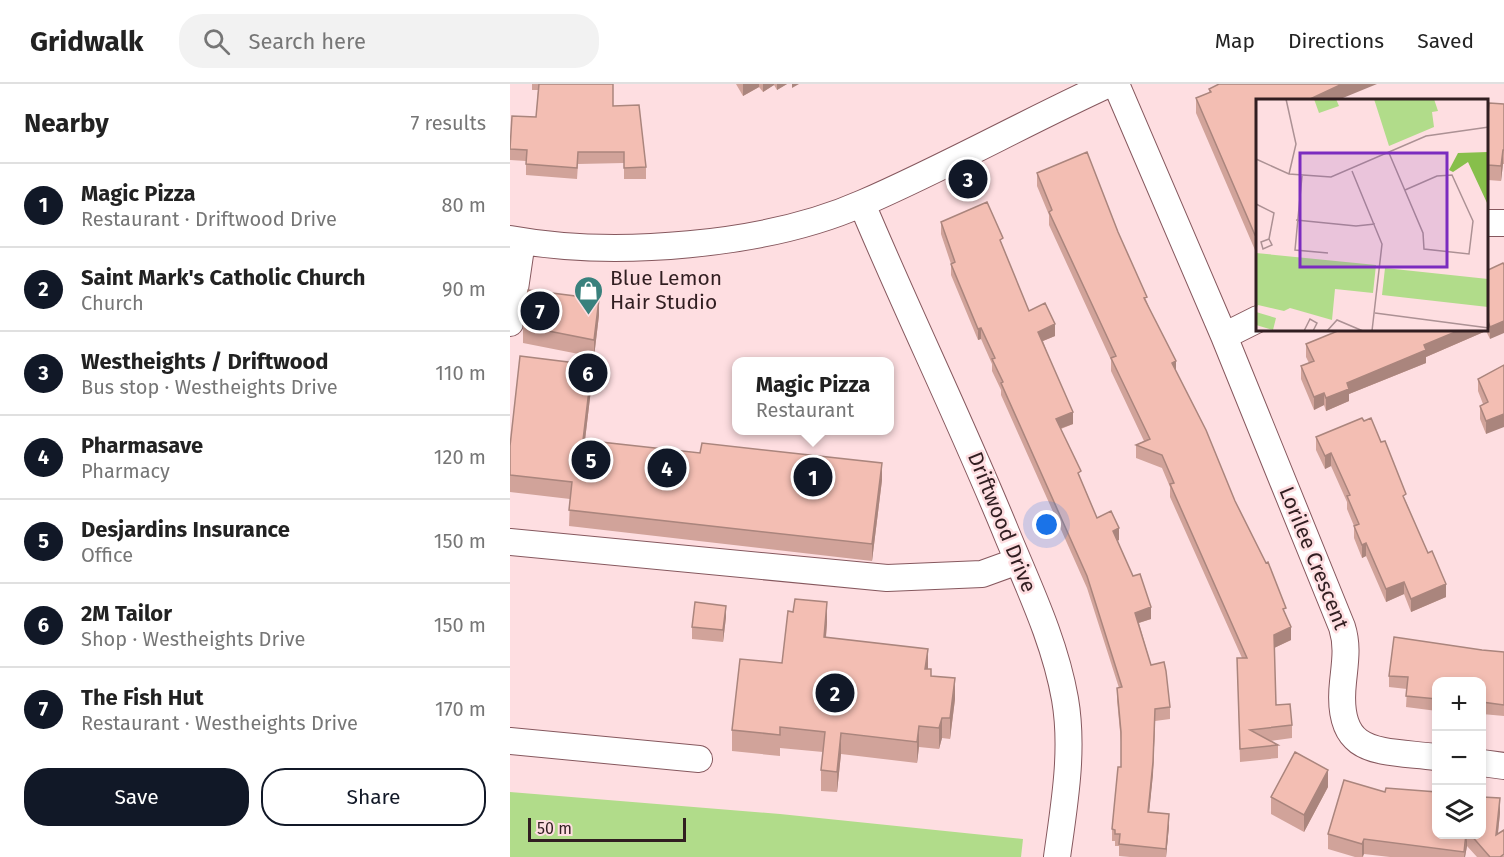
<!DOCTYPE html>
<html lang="en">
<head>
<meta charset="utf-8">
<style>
  body { margin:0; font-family:"Fira Sans",sans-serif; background:#f2f2f2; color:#222 }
  .controls { position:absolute; right:18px; bottom:18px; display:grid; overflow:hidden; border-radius:12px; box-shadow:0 3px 9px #0003 }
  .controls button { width:54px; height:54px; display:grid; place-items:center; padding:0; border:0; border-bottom:2px solid #e0e0e0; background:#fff; color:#222; font:30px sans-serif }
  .scale { position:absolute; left:18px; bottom:15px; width:158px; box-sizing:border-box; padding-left:6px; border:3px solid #311e21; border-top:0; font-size:16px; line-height:21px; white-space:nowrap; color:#311e21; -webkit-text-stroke:4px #fedee1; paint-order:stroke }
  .you { position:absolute; left:537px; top:441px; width:21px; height:21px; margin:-15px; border:4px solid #fff; border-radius:50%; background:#1a73e8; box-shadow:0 0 0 9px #1a73e833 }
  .badge { display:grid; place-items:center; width:39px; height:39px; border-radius:50%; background:#111827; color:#fff; font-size:20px; font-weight:700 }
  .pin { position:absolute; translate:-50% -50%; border:3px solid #fff; box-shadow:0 2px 6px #0006 }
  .popup { position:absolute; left:222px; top:273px; width:162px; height:78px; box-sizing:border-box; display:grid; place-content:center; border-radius:12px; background:#fff; filter:drop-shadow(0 2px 4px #0005); font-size:20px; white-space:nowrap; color:#767676 }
  .popup b { font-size:22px; color:#222 }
  .popup::after { content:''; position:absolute; left:50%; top:100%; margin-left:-12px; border:12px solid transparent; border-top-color:#fff }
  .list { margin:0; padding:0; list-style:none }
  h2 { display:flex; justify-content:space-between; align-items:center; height:78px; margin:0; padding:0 24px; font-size:26px }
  h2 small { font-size:20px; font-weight:400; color:#767676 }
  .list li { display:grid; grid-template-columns:39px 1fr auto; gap:18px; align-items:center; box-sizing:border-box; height:84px; padding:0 24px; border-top:2px solid #e0e0e0 }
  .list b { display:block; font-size:22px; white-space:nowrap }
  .list p { margin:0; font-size:20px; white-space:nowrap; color:#767676 }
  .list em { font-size:20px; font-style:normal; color:#767676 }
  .actions { display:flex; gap:12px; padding:18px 24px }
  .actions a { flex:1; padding:14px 0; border:2px solid #111827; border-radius:24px; text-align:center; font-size:21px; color:#111827 }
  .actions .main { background:#111827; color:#fff }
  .icon { flex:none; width:33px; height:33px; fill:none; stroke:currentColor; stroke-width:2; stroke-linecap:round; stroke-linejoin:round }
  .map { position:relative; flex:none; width:994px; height:773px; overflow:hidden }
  header { display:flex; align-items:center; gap:36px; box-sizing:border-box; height:84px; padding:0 30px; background:#fff; border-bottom:2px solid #e0e0e0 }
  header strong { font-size:28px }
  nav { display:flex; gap:33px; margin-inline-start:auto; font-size:21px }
  .search { width:420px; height:54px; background:#f2f2f2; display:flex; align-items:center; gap:15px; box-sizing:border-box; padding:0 21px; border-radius:24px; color:#767676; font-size:22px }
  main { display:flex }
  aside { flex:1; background:#fff }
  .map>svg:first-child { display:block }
  .green { fill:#b1dc8a }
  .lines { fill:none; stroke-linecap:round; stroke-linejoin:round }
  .minor-casing { stroke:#86585e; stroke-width:28 }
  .minor { stroke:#fff; stroke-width:26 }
  .wall { fill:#d1a39a }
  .shaded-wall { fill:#aa857d }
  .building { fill:#f3beb3; stroke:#aa857d; stroke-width:1.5 }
  .labels { text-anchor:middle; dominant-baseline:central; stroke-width:5; stroke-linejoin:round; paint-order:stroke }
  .poi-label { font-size:21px; fill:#311e21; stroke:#fedee1; text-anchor:start }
  .street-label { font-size:21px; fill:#311e21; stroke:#fedee1 }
  .inset-road { fill:none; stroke:#ac9194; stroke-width:1.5 }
  .view { fill:#7b2cbf; fill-opacity:0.15; stroke:#7b2cbf; stroke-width:3 }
  .inset-edge { fill:none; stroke:#311e21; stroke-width:3 }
</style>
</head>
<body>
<header>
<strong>Gridwalk</strong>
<div class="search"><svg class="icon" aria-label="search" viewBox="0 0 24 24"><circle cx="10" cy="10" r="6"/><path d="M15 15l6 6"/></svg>Search here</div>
<nav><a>Map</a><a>Directions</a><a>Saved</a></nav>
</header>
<main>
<aside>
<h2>Nearby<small>7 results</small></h2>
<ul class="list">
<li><span class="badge">1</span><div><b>Magic Pizza</b><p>Restaurant · Driftwood Drive</p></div><em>80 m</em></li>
<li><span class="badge">2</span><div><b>Saint Mark's Catholic Church</b><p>Church</p></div><em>90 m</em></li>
<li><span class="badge">3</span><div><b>Westheights / Driftwood</b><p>Bus stop · Westheights Drive</p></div><em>110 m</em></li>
<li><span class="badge">4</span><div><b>Pharmasave</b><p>Pharmacy</p></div><em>120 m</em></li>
<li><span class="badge">5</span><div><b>Desjardins Insurance</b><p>Office</p></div><em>150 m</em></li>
<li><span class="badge">6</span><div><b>2M Tailor</b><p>Shop · Westheights Drive</p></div><em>150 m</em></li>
<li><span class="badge">7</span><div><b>The Fish Hut</b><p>Restaurant · Westheights Drive</p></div><em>170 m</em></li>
</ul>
<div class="actions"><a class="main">Save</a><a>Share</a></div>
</aside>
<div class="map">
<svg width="994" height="773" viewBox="0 0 994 773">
  <rect width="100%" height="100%" fill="#fedee1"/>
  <path class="green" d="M 0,708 L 270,730 L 513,755 L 511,773 L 0,773 Z"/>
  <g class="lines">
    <defs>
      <path id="minor" d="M 606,0 L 714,252 L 832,543 C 838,562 835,578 833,598 C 825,673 868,666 926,673
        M 352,120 C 399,232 452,340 498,453 C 520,506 545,558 555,615 C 564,667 554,722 547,773
        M 978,139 L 994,139
        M 0,155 C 104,174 256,162 353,119 C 436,83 516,38 599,0
        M 0,239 L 12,157
        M 714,252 L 748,235
        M 0,458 L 377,494 L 472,490 L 508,477
        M 0,657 L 189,675
        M 972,679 L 994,682"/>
    </defs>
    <use href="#minor" class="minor-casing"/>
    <use href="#minor" class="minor"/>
  </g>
  <path class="wall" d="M 22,0 L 103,0 L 103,22 L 136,83 L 136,95 L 114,95 L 114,79 L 68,80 L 67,95 L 16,91 L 16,77 L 0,76 L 0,55 L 26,33 L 28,6 L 22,6 Z
    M 226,0 L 277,0 L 267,6 L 264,1 L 253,8 L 249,3 L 233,12 Z
    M 699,5 L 835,13 L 748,16 L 748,164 L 745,166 L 686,29 L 686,14 L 699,9 Z
    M 994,20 L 994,80 L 993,80 L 991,97 L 978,96 L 978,31 Z
    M 527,89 L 608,148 L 666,288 L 776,531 L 781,556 L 764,564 L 766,621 L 782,641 L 782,654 L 760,657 L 768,661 L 768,674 L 730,678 L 727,574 L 732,574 L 660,413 L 660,403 L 652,384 L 626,374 L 626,361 L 634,357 L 601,287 L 601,276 L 539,141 L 539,131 L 527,102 Z
    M 431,138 L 493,164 L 519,227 L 545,252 L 533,257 L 563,340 L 551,345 L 571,396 L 587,434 L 609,456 L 607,457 L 641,535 L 629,539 L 641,581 L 660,623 L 660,635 L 645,637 L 643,690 L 639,728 L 659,742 L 656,773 L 620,773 L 609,772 L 609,762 L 605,762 L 605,757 L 602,757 L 602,745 L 611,683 L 611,658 L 607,616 L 607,604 L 609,604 L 577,504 L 491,311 L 491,306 L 482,287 L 482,280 L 471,255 L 468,256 L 441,191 L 441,180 L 431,150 Z
    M 993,179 L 980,255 L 976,247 L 916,273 L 916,279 L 839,310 L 839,317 L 816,327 L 814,321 L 804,326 L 791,295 L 791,282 L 799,279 L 796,273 L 796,260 L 830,246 L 978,246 L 978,186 Z
    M 89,231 L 84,273 L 13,259 L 13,242 Z
    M 994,281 L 976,350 L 970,335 L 970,322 L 973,320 L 968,307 L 968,295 Z
    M 82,297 L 75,356 L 372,396 L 362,477 L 59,442 L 60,415 L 0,408 L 0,362 Z
    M 806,353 L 896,418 L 936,513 L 901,528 L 894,510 L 876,518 L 856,472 L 852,474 L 844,454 L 844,442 L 837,425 L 837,418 L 821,382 L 815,385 L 806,366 Z
    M 216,533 L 213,558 L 182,555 L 182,543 Z
    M 317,539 L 316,554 L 418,585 L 421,592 L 445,615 L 440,655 L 432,654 L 429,665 L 409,663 L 407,679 L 331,670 L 327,708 L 311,707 L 311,686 L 313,668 L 270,664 L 270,672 L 222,667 L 222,646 L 272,579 Z
    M 972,566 L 994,568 L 994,632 L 972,630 L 972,597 L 927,597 L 927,627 L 896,623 L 897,605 L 879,603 L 879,592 Z
    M 818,703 L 794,748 L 761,730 L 761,713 Z
    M 990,729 L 988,750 L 994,773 L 967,773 L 957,762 L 955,773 L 880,773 L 854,770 L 853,773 L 845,773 L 818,765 L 818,750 L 972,750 Z"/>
  <path class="shaded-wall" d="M 233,0 L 249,0 L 249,3 L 233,12 Z
    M 253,0 L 264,0 L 264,1 L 253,8 Z
    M 267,0 L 277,0 L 267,6 Z
    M 282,0 L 289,0 L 282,4 Z
    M 832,0 L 867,0 L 828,16 L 798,16 Z
    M 993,66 L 993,80 L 991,97 L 991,82 Z
    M 748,150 L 748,164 L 745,166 L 745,151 Z
    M 89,215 L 89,231 L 84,273 L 84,256 Z
    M 994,237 L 994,249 L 980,255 L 980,243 Z
    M 545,240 L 545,252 L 528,259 L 528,248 Z
    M 471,244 L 471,255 L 468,256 L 468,245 Z
    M 950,246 L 976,246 L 976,247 L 916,273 L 916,279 L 839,310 L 839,317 L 816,327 L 816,314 L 837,299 L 914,261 Z
    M 666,277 L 666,290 L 662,279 Z
    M 82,281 L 82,297 L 73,373 L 73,356 Z
    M 814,309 L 814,321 L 804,326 L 804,313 Z
    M 563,328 L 563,340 L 546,346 L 546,335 Z
    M 994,330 L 994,343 L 976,350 L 976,337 Z
    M 821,369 L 821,382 L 815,385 L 815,372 Z
    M 372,379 L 372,396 L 362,477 L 362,460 Z
    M 609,444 L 609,456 L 603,459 L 603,447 Z
    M 856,459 L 856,472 L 852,474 L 852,461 Z
    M 894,498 L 894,510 L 876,518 L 876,505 Z
    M 936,500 L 936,513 L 901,528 L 901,515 Z
    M 317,518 L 317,539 L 314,574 L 314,553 Z
    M 216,522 L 216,533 L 213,558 L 213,546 Z
    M 641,523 L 641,535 L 625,540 L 625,529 Z
    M 781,543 L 781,556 L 764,564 L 764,551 Z
    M 418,565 L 418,585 L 415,585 Z
    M 445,594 L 445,615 L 440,655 L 440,634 Z
    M 432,634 L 432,654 L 429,665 L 429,644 Z
    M 645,637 L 643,690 L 638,740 L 638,728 Z
    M 409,642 L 409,663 L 407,679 L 407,658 Z
    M 331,649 L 331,670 L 327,708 L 327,688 Z
    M 818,686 L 818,703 L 794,748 L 794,731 Z
    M 990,714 L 990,729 L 986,766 L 986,751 Z
    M 659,730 L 659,742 L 656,773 L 656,765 Z
    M 957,750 L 957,762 L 955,773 L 954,773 Z
    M 854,755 L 854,770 L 852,773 L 852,760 Z"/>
  <path class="building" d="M 29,0 L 103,0 L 103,22 L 129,21 L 136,83 L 114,84 L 114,68 L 68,68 L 67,84 L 16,80 L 17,66 L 0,65 L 2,32 L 26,33 Z
    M 709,0 L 832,0 L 798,16 L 748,16 L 748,150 L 745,151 L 686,14 L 701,8 L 699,5 Z
    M 979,19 L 994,20 L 994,66 L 993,66 L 991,82 L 978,81 L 978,31 Z
    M 577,68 L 608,148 L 637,213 L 634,214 L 666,277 L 662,279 L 696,346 L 725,417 L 756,479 L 758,478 L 776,524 L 773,525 L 781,543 L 764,551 L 766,621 L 780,620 L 782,641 L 740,646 L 768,661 L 730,665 L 727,574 L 737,574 L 660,400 L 664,399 L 652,371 L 626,361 L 640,355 L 601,274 L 606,272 L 539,128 L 542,126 L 527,89 Z
    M 477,118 L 493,154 L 490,156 L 519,227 L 535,219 L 545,240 L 528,248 L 563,328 L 546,335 L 571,387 L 568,389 L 587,434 L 601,427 L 609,444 L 603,447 L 623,492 L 630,490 L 641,523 L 625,529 L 641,581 L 654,578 L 656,587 L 660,623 L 645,625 L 643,678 L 638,728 L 659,730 L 656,765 L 609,760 L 610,750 L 605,750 L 605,746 L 602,745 L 608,683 L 611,683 L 611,648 L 607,604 L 612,603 L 577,492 L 491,299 L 493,298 L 482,275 L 485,274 L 471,244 L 468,245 L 441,180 L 445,178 L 431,138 Z
    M 993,179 L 994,181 L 994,237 L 980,243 L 978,237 L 978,186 Z
    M 18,206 L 89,215 L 84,256 L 13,242 Z
    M 830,246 L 950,246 L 914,261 L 916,266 L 837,299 L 839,305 L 816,314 L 814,309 L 804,313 L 791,282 L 804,277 L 796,260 Z
    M 10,272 L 82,281 L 73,356 L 190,369 L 192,359 L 372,379 L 362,460 L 59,426 L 62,398 L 0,391 L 0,362 Z
    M 994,281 L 994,330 L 976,337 L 970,322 L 978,318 L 968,295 Z
    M 852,334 L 854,337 L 861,334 L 871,358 L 875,357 L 896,410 L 893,412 L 918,469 L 922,467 L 936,500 L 901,515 L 894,498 L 876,505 L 856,459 L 852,461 L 844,442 L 849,440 L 837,412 L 840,411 L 821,369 L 815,372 L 806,353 Z
    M 285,515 L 317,518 L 314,553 L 418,565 L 415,585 L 421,585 L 421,592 L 445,594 L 440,634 L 432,634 L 429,644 L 409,642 L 407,658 L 331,649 L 327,688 L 311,686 L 315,648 L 270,643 L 270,651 L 222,646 L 230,575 L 272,579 L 278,527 L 283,528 Z
    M 185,518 L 216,522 L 213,546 L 182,543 Z
    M 884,553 L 972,566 L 994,568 L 994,621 L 972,618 L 972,597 L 927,597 L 927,615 L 896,612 L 898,593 L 879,592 Z
    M 785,668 L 818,686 L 794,731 L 761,713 Z
    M 834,696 L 875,708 L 876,704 L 927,708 L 927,750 L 956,750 L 954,768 L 854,755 L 852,760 L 818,750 Z
    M 972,713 L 990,714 L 986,751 L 994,746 L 994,770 L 990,773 L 980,773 L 960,750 L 972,750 Z"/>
  <defs>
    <symbol id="shop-pin" viewBox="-11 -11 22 30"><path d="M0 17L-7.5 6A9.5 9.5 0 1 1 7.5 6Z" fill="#39817d" stroke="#fedee1"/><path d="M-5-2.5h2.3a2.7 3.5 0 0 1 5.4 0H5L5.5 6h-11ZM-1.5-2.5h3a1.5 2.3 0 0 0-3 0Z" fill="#fff"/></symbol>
  </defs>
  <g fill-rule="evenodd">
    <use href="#shop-pin" x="62" y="190" width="33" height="45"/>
  </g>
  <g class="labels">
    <g class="poi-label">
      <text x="100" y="194">Blue Lemon<tspan x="100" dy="24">Hair Studio</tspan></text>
    </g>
    <g class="street-label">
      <text transform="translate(492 438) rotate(68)">Driftwood Drive</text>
      <text transform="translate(804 474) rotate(68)">Lorilee Crescent</text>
    </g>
  </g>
  <g transform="translate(746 15)">
    <rect width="232" height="232" fill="#fedee1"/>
    <path d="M 58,0 L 80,0 L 83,7 L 63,14 ZM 118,0 L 178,0 L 182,12 L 176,13 L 178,28 L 133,47 ZM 0,154 L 120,166 L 117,194 L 79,190 L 76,221 L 34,209 L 28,212 L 2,206 L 0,210 ZM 129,169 L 232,180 L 232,208 L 126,196 ZM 0,213 L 20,219 L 17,231 L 0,226 Z" fill="#b1dc8a"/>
    <path d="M 232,53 L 233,53 L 232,106 L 212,63 L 197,73 L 193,71 L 202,54 Z" fill="#87bf4b"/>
    <path class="inset-road" d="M 30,0 L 40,45 L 33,75M 133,54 L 167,134 L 168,150 L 213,155 L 217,122 L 196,76 L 181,77 L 149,91M 0,60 L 33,75 L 75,78 L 170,37 L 233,28M 96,72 L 126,145 L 116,232M 46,77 L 39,151 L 72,154M 0,105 L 18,114 L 13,140 L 16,146 L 7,150 L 5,143 L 13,140M 40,121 L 100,127 L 119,125M 119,214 L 233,229M 48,232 L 54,220 L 61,224 L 57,232M 71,232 L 81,221 L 107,232"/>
    <path class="view" d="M 44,54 L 191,54 L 191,168 L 44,168 Z"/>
    <rect width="232" height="232" class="inset-edge"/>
  </g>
</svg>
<div class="controls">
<button>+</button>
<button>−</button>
<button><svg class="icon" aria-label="layers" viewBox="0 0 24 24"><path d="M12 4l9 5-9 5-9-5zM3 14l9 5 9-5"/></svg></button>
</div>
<div class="scale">50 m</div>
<div class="you"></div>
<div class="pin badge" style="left:303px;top:393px">1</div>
<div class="popup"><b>Magic Pizza</b>Restaurant</div>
<div class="pin badge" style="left:325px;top:609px">2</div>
<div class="pin badge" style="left:458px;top:95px">3</div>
<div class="pin badge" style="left:157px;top:384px">4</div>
<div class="pin badge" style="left:81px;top:376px">5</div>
<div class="pin badge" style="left:78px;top:289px">6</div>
<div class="pin badge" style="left:30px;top:227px">7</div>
</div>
</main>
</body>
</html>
